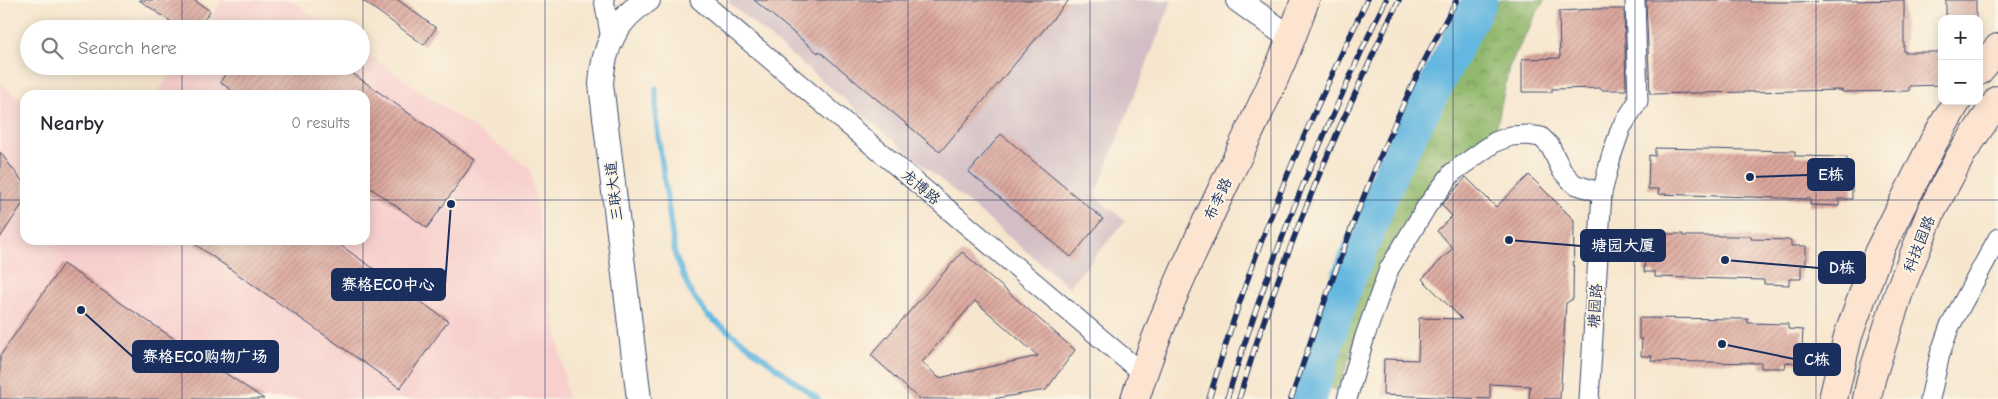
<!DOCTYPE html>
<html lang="en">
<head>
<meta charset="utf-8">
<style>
  body { margin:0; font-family:"Comic Neue","LXGW WenKai TC",sans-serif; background:#f7f7f7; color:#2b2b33 }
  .controls { position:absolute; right:15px; top:15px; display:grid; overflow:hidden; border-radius:10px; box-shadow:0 2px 12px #0003 }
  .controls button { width:45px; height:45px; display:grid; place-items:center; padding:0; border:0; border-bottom:1px solid #e1e1e2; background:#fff; color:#2b2b33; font:25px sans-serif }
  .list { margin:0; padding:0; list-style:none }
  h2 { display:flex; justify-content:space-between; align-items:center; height:65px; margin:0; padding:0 20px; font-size:21px }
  h2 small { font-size:16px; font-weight:400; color:#7c7c81 }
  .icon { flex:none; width:28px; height:28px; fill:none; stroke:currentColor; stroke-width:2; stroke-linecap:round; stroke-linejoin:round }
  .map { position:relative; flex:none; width:1998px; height:399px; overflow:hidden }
  .search { position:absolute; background:#fff; box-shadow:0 2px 12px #0003; left:20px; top:20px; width:350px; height:55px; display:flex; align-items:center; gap:12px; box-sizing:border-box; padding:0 18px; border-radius:28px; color:#7c7c81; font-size:19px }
  .panel { position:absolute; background:#fff; box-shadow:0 2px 12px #0003; left:20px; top:90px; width:350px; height:155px; border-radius:15px }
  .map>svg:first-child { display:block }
  .built { fill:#f7d0ce }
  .industrial { fill:#d2bec4 }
  .forest { fill:url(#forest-crowns); stroke:#567466 }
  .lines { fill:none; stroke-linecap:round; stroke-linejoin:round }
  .stream { stroke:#64b7e0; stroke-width:5.5 }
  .river { stroke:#64b7e0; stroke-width:35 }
  .building { fill:url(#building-hatch); fill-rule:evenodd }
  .minor-casing { stroke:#3c4a6f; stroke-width:21 }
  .tertiary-casing { stroke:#3c4a6f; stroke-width:26 }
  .secondary-casing { stroke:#3c4a6f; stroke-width:30 }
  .minor { stroke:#fff; stroke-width:19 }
  .tertiary { stroke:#fff; stroke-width:24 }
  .secondary { stroke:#fde4d0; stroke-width:28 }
  .rail-casing { stroke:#1b2f5e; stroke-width:5.5 }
  .rail { stroke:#fcf5e5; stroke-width:4; stroke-dasharray:11; stroke-linecap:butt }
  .grid { fill:none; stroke:#1b2f5e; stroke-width:1; stroke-opacity:0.55 }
  .labels { text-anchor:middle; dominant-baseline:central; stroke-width:4; stroke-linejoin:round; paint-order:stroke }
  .street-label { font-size:15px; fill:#1b2f5e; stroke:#fcf5e5 }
  .leader { fill:none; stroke:#1b2f5e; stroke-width:2 }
  .callout-dot { fill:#1b2f5e; stroke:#fcf5e5; stroke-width:2 }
  .callout { fill:#1b2f5e; stroke:#1b2f5e; stroke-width:2 }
  .callout-label { font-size:16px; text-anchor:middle; font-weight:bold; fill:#fff }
</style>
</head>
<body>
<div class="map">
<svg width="1998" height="399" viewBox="0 0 1998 399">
  <defs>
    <pattern id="forest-crowns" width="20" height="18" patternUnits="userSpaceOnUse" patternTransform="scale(1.25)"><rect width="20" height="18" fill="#91b86d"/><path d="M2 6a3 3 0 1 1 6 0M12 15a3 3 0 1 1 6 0" fill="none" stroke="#76965d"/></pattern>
    <pattern id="building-hatch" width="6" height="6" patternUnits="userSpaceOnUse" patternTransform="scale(1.25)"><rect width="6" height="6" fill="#dca79d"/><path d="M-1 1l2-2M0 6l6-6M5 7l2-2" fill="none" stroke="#b28883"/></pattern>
  </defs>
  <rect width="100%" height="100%" fill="#fcf5e5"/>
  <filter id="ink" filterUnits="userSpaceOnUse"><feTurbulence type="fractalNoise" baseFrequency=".02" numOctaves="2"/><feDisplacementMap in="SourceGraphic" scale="10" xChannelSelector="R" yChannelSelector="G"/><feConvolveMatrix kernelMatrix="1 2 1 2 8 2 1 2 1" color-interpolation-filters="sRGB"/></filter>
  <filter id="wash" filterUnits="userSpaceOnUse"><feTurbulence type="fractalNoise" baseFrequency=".0096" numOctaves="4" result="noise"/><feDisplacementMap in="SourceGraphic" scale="20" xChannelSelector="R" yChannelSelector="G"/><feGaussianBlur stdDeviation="1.12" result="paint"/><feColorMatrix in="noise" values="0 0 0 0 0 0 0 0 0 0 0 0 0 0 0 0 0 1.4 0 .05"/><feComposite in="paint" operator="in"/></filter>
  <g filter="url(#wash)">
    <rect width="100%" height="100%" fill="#f6e6ce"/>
    <path class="built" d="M 223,0 L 291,0 L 332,29 L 203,29 Z
      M 361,49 L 530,168 L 568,399 L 0,399 L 0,84 L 25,102 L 25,240 L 365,240 L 365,95 L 156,95 L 176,66 L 361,66 Z"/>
    <path class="industrial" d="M 729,0 L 1172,0 L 1095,196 L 1125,221 L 1069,287 L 728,2 Z"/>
    <path class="forest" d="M 1499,0 L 1545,0 L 1536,14 L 1509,67 L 1496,130 L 1444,164 L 1400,231 L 1366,308 L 1338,392 L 1322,383 L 1397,195 L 1474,41 Z"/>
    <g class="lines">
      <path class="stream" d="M 656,88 L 656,120 L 675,255 L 690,291 L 707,315 L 818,399"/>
      <path class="river" d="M 1309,399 L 1340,299 L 1393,167 L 1480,0"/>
    </g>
    <g id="blocks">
      <path class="building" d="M 139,0 L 194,0 L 210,11 L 198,29 L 182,29 Z
        M 362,0 L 398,0 L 436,28 L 424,45 Z
        M 754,0 L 1069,0 L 940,152 L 819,51 L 818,53 Z
        M 1646,0 L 1751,0 L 1751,2 L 1789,2 L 1904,0 L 1904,52 L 1942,52 L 1942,85 L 1909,86 L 1909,91 L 1842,92 L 1842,90 L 1650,94 Z
        M 1946,0 L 1976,0 L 1976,19 L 1946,19 Z
        M 1596,9 L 1624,9 L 1626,90 L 1601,90 L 1601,88 L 1552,89 L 1552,92 L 1522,92 L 1522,59 L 1560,58 L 1559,11 Z
        M 231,66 L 342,66 L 475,160 L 427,228 L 365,184 L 365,95 L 238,95 L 220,82 Z
        M 1001,134 L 1103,219 L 1071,257 L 969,172 Z
        M 1655,148 L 1795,151 L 1795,156 L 1847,157 L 1847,165 L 1852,165 L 1852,199 L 1839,199 L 1839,206 L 1810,205 L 1810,199 L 1658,194 L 1659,189 L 1648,189 L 1649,155 L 1655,156 Z
        M 0,152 L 25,185 L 25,200 L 0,238 Z
        M 1529,175 L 1574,220 L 1573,299 L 1566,303 L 1560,399 L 1529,399 L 1530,386 L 1490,384 L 1490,399 L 1383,395 L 1384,359 L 1418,360 L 1419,318 L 1462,319 L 1422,279 L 1453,248 L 1437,231 L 1452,216 L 1442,205 L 1466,177 L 1496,207 Z
        M 1642,234 L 1683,234 L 1683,236 L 1751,236 L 1751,239 L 1791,240 L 1791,246 L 1806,246 L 1806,265 L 1801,265 L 1801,279 L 1789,279 L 1789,285 L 1764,284 L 1764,280 L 1655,277 L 1655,272 L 1644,272 L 1645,255 L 1642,255 Z
        M 189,240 L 333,240 L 448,321 L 400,388 Z
        M 962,252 L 1075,350 L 1046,390 L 992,399 L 919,399 L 871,355 ZM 975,301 L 1038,356 L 939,378 L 922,362 Z
        M 63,264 L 264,399 L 0,399 L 0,356 Z
        M 1639,318 L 1748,319 L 1748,323 L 1788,324 L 1788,329 L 1803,330 L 1802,348 L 1798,348 L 1798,363 L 1786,362 L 1785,368 L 1761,368 L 1761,363 L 1651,361 L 1652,356 L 1641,356 L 1642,339 L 1639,339 Z"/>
    </g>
  </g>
  <g filter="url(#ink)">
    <use href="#blocks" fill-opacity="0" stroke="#3c4a6f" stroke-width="1"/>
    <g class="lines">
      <defs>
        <path id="minor" d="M 604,0 L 611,39
          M 700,0 L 1143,374
          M 1347,399 L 1365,336 L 1389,269 L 1427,206 L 1453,172 L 1495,142 L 1511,136 L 1528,135 L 1541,137 L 1550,146 L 1562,171 L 1574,184 L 1602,193
          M 1589,399 L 1602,193 L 1611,157 L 1621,128 L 1638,101 L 1635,0
          M 1930,399 L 1940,354 L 1949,328 L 1998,238"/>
        <path id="tertiary" d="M 1238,0 L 1292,39
          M 639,399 L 601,84 C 603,49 616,18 648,0"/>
        <path id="secondary" d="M 1979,71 L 1998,48
          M 1135,399 C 1158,324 1192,252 1226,181 C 1254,122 1284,63 1305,0
          M 1833,399 L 1848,336 L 1878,253 L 1933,143 L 1957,101
          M 1867,399 L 1871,379 L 1899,292 L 1931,212 L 1961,155 L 1998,100"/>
      </defs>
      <use href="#minor" class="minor-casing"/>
      <use href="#tertiary" class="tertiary-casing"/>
      <use href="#secondary" class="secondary-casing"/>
      <use href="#minor" class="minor"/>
      <use href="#tertiary" class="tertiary"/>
      <use href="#secondary" class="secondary"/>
      <defs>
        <path id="rail" d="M 1209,399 C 1225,344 1243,290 1263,237 C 1293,156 1330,78 1367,0
          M 1227,399 C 1260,290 1301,183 1349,79 C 1361,53 1372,26 1386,0
          M 1239,399 C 1271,291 1312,185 1360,83 C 1373,55 1385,27 1399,0
          M 1291,399 C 1337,263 1385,125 1457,0"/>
      </defs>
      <use href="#rail" class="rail-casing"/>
      <use href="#rail" class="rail"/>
    </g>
  </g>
  <path class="grid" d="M 182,0 L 182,29M 363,0 L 363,95M 545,0 L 545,399M 727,0 L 727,399M 908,0 L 908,399M 1090,0 L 1090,399M 1271,0 L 1271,399M 1453,0 L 1453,399M 1635,0 L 1635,399M 1816,0 L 1816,399M 182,66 L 182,95M 0,200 L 25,200M 365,200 L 1998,200M 182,240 L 182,399M 363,240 L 363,399"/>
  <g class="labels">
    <g class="street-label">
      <text transform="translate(921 187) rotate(40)">龙博路</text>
      <text transform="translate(614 191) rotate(-97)">三联大道</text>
      <text transform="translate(1218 199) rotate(-65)">布李路</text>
      <text transform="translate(1919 244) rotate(-68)">科技园路</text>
      <text transform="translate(1595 306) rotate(-86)">塘园路</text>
    </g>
  </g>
  <path class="leader" d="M1750 177L1808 175M1509 240L1581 246M1725 260L1819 268M451 204L445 285M81 310L133 357M1722 344L1794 359"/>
  <g class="callout-dot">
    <circle cx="1750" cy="177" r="5"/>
    <circle cx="1509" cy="240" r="5"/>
    <circle cx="1725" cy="260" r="5"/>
    <circle cx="451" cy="204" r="5"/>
    <circle cx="81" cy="310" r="5"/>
    <circle cx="1722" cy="344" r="5"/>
  </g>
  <g class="callout">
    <rect x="1808" y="159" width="46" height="31" rx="5"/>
    <rect x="1581" y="230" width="84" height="31" rx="5"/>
    <rect x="1819" y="252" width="46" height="31" rx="5"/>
    <rect x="332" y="269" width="113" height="31" rx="5"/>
    <rect x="133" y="341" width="145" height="31" rx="5"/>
    <rect x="1794" y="344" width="46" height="31" rx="5"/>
  </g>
  <g class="callout-label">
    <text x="1831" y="180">E栋</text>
    <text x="1623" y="251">塘园大厦</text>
    <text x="1842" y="273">D栋</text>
    <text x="388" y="290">赛格ECO中心</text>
    <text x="205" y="362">赛格ECO购物广场</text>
    <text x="1817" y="365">C栋</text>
  </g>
</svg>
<div class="controls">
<button>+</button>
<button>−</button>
</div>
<div class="search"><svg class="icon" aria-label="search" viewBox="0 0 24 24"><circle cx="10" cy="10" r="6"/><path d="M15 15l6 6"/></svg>Search here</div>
<section class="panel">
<h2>Nearby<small>0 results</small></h2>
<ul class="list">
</ul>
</section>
</div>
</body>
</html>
